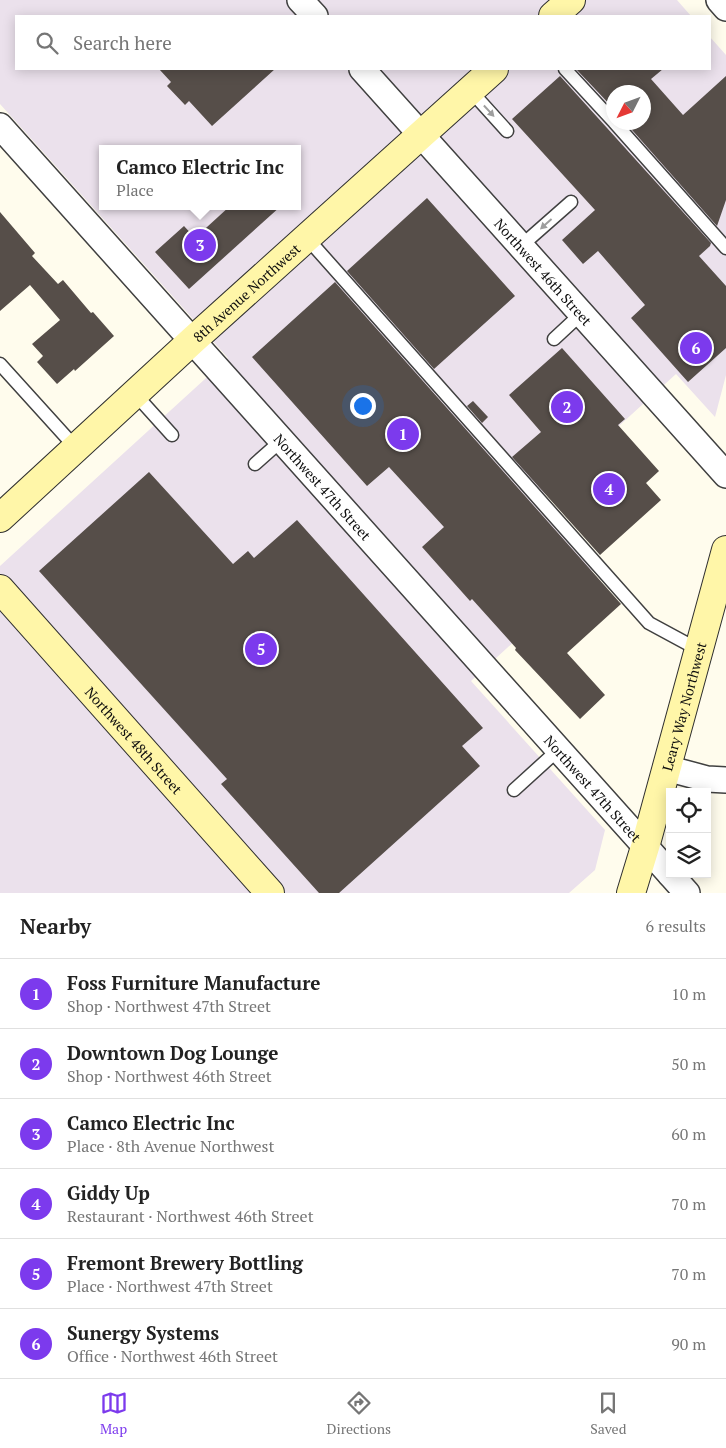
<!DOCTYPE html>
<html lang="en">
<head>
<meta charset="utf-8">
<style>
  body { margin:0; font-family:"PT Serif",serif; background:#f2f2f2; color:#222 }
  .controls { position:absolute; right:15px; bottom:15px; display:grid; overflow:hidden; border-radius:0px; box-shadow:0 2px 12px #0003 }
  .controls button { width:45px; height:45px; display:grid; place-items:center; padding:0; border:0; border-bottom:1px solid #e0e0e0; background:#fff; color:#222; font:25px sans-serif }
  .compass { position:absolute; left:606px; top:85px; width:45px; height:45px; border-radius:50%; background:#fff; box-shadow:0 2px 12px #0003; rotate:228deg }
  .you { position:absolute; left:362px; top:405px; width:18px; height:18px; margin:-12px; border:4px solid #fff; border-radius:50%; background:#1a73e8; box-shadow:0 0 0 8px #1a73e833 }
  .badge { display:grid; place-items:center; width:32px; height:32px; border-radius:50%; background:#7c3aed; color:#fff; font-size:16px; font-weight:700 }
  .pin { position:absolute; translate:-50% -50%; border:2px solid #fff; box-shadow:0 1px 5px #0006 }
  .popup { position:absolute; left:99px; top:145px; width:202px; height:65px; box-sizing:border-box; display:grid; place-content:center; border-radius:0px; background:#fff; filter:drop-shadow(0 1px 4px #0005); font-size:16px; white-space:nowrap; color:#767676 }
  .popup b { font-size:19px; color:#222 }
  .popup::after { content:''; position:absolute; left:50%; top:100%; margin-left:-10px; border:10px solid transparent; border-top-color:#fff }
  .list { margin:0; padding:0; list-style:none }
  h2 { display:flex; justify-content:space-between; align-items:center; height:65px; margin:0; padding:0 20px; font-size:21px }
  h2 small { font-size:16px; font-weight:400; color:#767676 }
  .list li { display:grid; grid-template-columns:32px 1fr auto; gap:15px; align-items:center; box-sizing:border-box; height:70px; padding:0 20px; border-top:1px solid #e0e0e0 }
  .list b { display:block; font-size:19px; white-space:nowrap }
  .list p { margin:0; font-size:16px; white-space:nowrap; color:#767676 }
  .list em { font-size:16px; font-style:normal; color:#767676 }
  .icon { flex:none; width:28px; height:28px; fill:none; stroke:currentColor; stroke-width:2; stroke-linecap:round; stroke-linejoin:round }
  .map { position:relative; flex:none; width:726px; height:893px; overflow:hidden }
  .search { position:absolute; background:#fff; box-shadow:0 2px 12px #0003; left:15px; right:15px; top:15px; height:55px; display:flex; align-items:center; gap:12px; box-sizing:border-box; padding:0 18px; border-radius:0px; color:#767676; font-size:19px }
  .sheet { height:485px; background:#fff }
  nav { display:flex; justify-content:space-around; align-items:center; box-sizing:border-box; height:70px; border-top:1px solid #e0e0e0; background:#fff; font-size:14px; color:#767676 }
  nav a { display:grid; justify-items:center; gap:2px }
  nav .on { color:#7c3aed }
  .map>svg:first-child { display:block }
  .industrial { fill:#ebe1ec; fill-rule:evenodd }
  .building { fill:#564e49 }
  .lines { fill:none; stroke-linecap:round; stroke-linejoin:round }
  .lane-casing { stroke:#404040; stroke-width:15 }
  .street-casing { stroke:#404040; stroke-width:28 }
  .secondary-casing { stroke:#2f2f2f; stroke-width:30 }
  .lane { stroke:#fff; stroke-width:12 }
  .street { stroke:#fff; stroke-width:25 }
  .secondary { stroke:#fff6a8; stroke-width:28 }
  .oneway { fill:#9e9e9e }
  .labels { text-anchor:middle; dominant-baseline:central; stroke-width:5; stroke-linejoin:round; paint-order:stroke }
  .street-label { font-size:14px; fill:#0d0d0d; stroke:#fff }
</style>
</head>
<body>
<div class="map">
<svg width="726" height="893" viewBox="0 0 726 893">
  <rect width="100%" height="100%" fill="#fffced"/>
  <path class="industrial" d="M 0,0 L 677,0 L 691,16 L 16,16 L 16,69 L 710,69 L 710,37 L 726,55 L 726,375 L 715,417 L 676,374 L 542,496 L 600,563 L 471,681 L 605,830 L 595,870 L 569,893 L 0,893 L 0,566 L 228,358 L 0,104 ZM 614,92 L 644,92 L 644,122 L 614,122 ZM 102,149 L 298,149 L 298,206 L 102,206 Z"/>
  <path class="building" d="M 159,69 L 275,69 L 212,126 L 189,101 L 185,105 L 167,86 L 171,82 Z
    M 576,69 L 663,69 L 651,79 L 683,115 L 726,76 L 726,200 L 717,226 L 625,122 L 644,122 L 644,92 L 614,92 L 614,109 Z
    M 560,76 L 711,243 L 710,246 L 699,256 L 726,286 L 726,348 L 688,382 L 631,318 L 645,305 L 598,251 L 583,264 L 562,240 L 595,210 L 512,119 Z
    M 427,198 L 515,296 L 434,369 L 347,271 Z
    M 230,206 L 281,206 L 189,289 L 155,252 L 184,226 L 195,238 Z
    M 0,212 L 35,253 L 32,256 L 58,284 L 63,280 L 91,313 L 93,312 L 114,336 L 75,371 L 74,369 L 57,384 L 37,362 L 43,356 L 32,344 L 60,320 L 30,285 L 0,311 Z
    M 335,282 L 621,604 L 567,653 L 605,695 L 580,719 L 515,650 L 516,648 L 472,599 L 470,601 L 422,547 L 444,527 L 389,467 L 367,486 L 252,357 Z
    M 562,348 L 625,419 L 618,425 L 659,471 L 646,483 L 661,500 L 600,555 L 512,457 L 541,432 L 509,395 Z
    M 473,401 L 488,417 L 482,423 L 467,406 Z
    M 149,472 L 233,564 L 248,551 L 254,558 L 297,520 L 483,728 L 462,746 L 480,766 L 339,893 L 319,893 L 221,784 L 227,779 L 39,571 Z"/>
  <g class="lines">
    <defs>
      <path id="lane" d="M 565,69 L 614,122
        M 470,90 L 507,131
        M 614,122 L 726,248
        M 306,237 L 649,623 L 699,650
        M 521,246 L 571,202
        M 554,339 L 582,313
        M 0,364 L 76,448
        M 135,394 L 172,435
        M 255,464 L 282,440
        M 514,790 L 558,750"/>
      <g id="street">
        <path d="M 300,0 L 315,16"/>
        <path d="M 719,0 L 726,8"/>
        <path id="s1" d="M 362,69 L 726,475"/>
        <path id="s2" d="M 0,126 L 670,874"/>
        <path d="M 666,768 L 707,779 L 726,780"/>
        <path d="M 670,874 L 687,893"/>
      </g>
      <g id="secondary">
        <path d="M 553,16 L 571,0"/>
        <path id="s3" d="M 0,518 L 193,340 L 494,69"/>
        <path id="s4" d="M 0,589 L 270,893"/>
        <path id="s5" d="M 631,893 L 645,847 L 726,550"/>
      </g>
    </defs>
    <use href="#lane" class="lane-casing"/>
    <use href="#street" class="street-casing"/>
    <use href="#secondary" class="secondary-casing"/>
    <use href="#lane" class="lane"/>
    <use href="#street" class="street"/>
    <use href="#secondary" class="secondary"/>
  </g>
  <defs><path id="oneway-solid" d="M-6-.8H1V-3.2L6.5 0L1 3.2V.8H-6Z" transform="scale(1.25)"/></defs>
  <g class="oneway">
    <use href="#oneway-solid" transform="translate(489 111) rotate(47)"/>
    <use href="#oneway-solid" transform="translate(546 224) rotate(138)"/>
  </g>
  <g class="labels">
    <g class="street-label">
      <text stroke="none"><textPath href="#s1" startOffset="272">Northwest 46th Street</textPath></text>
      <text stroke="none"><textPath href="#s3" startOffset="334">8th Avenue Northwest</textPath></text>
      <text stroke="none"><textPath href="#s2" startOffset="484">Northwest 47th Street</textPath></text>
      <text stroke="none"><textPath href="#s5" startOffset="194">Leary Way Northwest</textPath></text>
      <text stroke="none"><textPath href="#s4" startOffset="202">Northwest 48th Street</textPath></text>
      <text stroke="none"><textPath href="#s2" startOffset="889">Northwest 47th Street</textPath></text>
    </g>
  </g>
</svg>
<div class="controls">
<button><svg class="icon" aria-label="locate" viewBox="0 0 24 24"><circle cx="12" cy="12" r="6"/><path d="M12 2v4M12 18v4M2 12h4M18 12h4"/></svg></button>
<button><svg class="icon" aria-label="layers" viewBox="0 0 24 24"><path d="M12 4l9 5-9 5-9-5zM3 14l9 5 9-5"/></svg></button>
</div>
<svg class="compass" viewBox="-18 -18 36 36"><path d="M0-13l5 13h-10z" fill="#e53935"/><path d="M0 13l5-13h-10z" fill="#767676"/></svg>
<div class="you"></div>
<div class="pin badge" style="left:403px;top:434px">1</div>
<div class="pin badge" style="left:567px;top:407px">2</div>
<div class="pin badge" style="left:200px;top:245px">3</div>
<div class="popup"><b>Camco Electric Inc</b>Place</div>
<div class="pin badge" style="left:609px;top:489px">4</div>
<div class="pin badge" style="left:261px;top:649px">5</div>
<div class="pin badge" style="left:696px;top:348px">6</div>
<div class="search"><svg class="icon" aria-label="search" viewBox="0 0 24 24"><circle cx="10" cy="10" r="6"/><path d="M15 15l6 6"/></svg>Search here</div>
</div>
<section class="sheet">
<h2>Nearby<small>6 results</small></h2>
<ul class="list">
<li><span class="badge">1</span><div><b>Foss Furniture Manufacture</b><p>Shop · Northwest 47th Street</p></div><em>10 m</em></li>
<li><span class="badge">2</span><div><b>Downtown Dog Lounge</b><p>Shop · Northwest 46th Street</p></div><em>50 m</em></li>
<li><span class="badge">3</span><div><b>Camco Electric Inc</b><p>Place · 8th Avenue Northwest</p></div><em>60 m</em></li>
<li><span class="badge">4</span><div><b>Giddy Up</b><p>Restaurant · Northwest 46th Street</p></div><em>70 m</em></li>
<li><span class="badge">5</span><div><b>Fremont Brewery Bottling</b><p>Place · Northwest 47th Street</p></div><em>70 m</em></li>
<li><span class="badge">6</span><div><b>Sunergy Systems</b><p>Office · Northwest 46th Street</p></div><em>90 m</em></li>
</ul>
</section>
<nav>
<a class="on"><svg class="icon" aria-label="map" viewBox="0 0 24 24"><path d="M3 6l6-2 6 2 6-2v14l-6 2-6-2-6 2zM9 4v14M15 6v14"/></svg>Map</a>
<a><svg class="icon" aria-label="directions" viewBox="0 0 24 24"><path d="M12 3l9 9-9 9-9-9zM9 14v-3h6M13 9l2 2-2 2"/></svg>Directions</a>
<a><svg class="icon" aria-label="saved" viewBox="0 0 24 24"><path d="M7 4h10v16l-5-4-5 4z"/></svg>Saved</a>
</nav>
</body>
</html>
